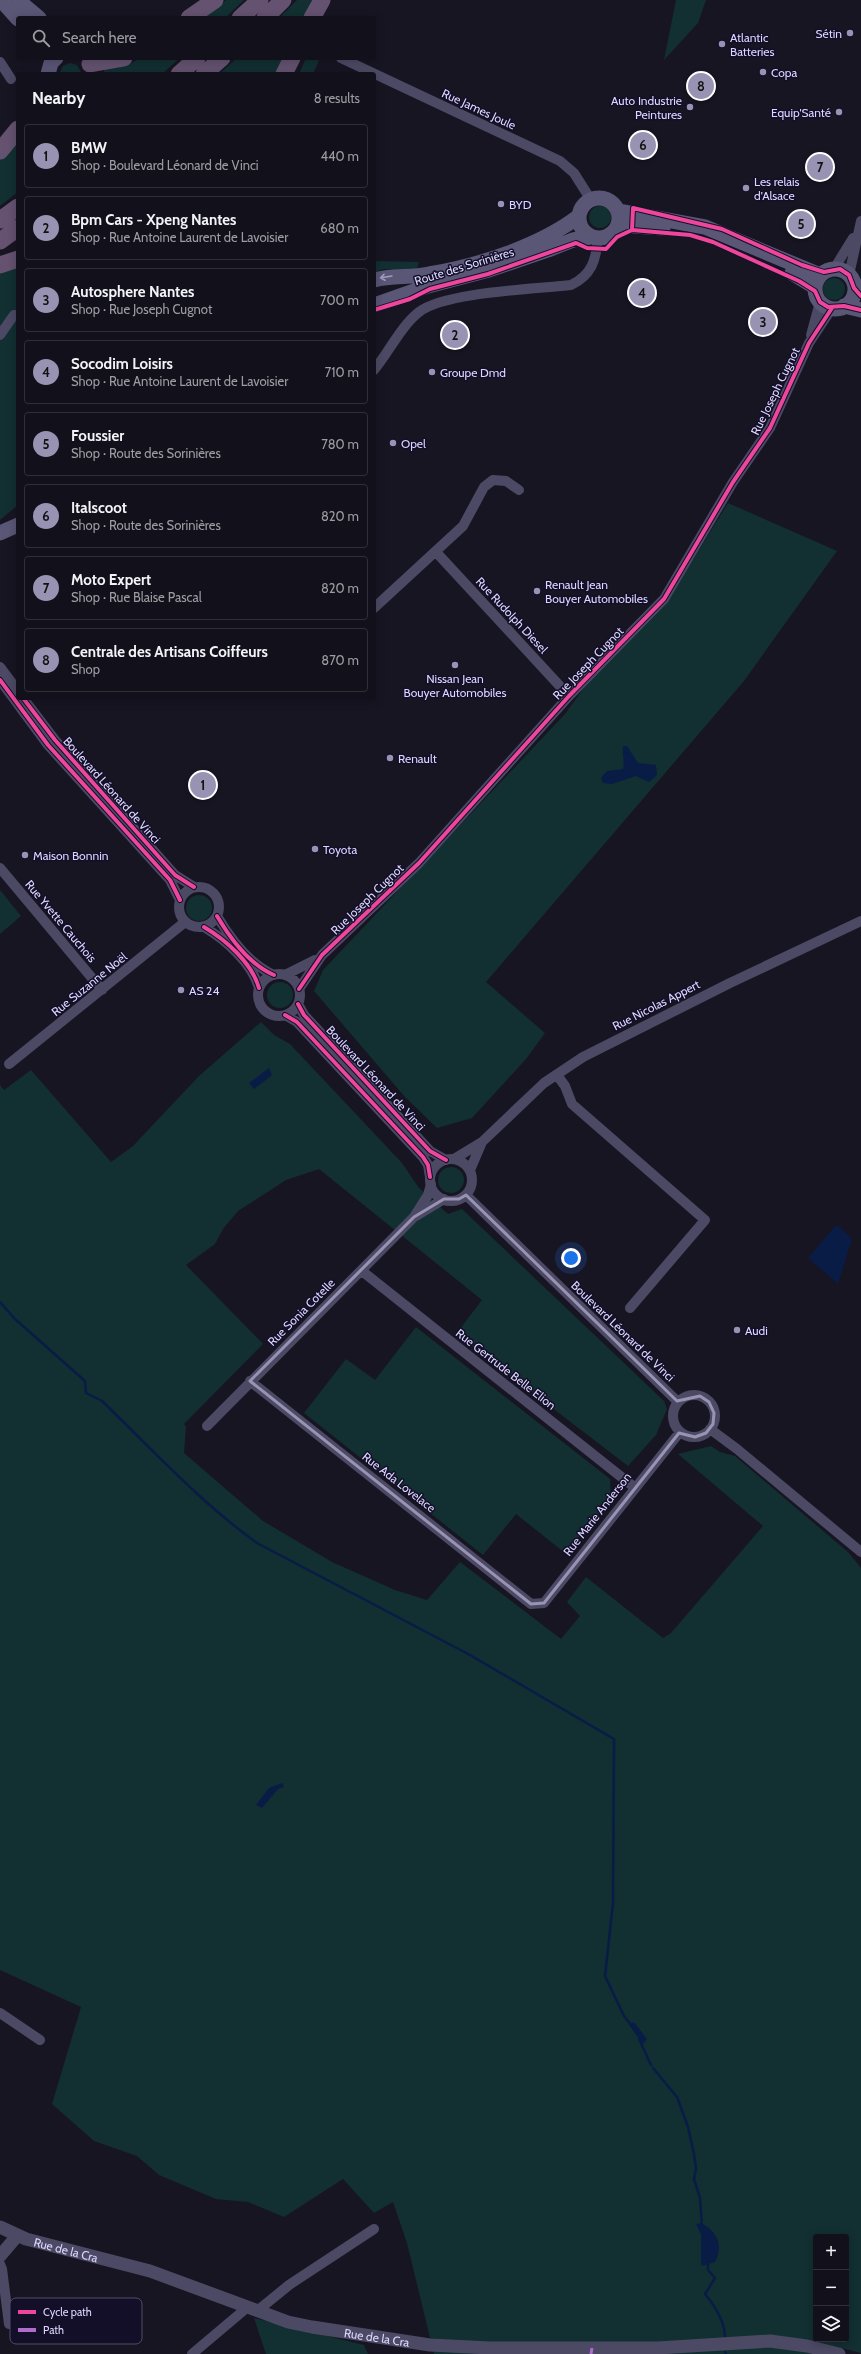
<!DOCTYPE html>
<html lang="en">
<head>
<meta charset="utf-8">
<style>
  body { margin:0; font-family:Cabin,sans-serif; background:#1b1923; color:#f1f3f6 }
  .controls { position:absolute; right:12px; bottom:12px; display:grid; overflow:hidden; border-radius:4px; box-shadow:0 2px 10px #0003 }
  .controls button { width:36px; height:36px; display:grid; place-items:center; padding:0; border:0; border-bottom:1px solid #313039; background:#12101a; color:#f1f3f6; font:20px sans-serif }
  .you { position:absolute; left:571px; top:1258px; width:14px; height:14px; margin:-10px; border:3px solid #fff; border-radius:50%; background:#1a73e8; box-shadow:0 0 0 6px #1a73e833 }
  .badge { display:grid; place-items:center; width:26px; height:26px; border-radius:50%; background:#9893b2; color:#111; font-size:13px; font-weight:700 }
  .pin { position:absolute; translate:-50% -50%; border:2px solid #fff; box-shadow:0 1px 4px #0006 }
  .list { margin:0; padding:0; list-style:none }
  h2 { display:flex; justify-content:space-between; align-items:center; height:52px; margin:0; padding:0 16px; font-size:17px }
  h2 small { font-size:13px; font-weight:400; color:#9c9da2 }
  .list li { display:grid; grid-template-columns:26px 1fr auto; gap:12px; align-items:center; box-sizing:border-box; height:64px; margin:0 8px 8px; padding:0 8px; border:1px solid #313039; border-radius:4px }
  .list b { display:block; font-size:15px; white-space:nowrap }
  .list p { margin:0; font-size:13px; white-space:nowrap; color:#9c9da2 }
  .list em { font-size:13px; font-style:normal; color:#9c9da2 }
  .icon { flex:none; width:22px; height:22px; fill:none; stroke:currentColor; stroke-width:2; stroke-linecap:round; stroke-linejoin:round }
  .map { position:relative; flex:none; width:861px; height:2354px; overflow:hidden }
  .search { position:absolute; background:#12101a; box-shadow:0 2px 10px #0003; left:16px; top:16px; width:360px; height:44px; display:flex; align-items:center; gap:10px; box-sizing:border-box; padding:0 14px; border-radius:4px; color:#9c9da2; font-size:15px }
  .panel { position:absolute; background:#12101a; box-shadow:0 2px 10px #0003; left:16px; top:72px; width:360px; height:628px; border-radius:4px }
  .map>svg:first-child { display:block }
  .green { fill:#122f32; fill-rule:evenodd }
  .water { fill:#091c46 }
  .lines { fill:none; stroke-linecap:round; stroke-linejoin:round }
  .stream { stroke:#091c46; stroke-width:2.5 }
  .minor { stroke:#4c4964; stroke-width:10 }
  .tertiary { stroke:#4c4964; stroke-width:13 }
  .secondary { stroke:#595676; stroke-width:15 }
  .trunk { stroke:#645270; stroke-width:17 }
  .quiet { stroke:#b06ccc; stroke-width:3; stroke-dasharray:6 3; stroke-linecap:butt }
  .cycleway-casing { stroke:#140f29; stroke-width:6 }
  .cycleway { stroke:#ed469a; stroke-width:4 }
  .oneway { stroke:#a29dc1 }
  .marked { fill:none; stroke:#9893b2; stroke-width:3; stroke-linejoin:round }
  .poi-dot { fill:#9893b2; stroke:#140f29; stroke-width:1.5 }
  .labels { text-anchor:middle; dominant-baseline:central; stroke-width:3; stroke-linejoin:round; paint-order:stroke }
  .poi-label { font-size:12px; fill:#ddd7ff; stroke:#140f29; text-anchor:start }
  .street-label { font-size:12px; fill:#ddd7ff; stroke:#140f29 }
  .key { fill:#140f29; stroke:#504b69; stroke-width:1 }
  .key-label { font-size:11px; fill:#ddd7ff }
</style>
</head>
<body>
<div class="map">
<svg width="861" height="2354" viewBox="0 0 861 2354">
  <rect width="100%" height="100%" fill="#181523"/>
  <path class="green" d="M 226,0 L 244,0 L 225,18 L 204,18 Z
    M 297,0 L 318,0 L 309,18 L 279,18 Z
    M 676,0 L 706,0 L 698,23 L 664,60 Z
    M 140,58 L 180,58 L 162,74 L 104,74 L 104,68 L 130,64 Z
    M 237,58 L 288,58 L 280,74 L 219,74 Z
    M 306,58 L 320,58 L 313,74 L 299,74 Z
    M 70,63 L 77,65 L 82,74 L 59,74 L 63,66 Z
    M 18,135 L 18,192 L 0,206 L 0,158 Z
    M589 217a11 11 0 1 1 22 0a11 11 0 1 1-22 0Z
    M 374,261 L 419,262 L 416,272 L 384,269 L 374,272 Z
    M 18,266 L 18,505 L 0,520 L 0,273 Z
    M823 289a11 11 0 1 1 22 0a11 11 0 1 1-22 0Z
    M 728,503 L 837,551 L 744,681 L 486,982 L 545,1033 L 526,1059 L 472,1118 L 437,1128 L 405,1097 L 314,991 L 323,970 L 565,714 L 586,685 L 665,605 Z
    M 0,890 L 21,916 L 0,934 Z
    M186 908a13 13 0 1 1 26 0a13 13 0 1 1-26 0Z
    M267 995a13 13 0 1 1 26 0a13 13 0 1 1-26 0Z
    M 261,1022 L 274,1035 L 290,1044 L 402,1163 L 419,1188 L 448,1214 L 462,1209 L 664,1401 L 667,1409 L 656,1435 L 628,1466 L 456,1334 L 482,1300 L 319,1169 L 286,1180 L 238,1211 L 223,1229 L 215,1244 L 186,1265 L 263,1344 L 184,1424 L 186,1427 L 184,1453 L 263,1521 L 332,1562 L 395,1590 L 427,1600 L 460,1562 L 561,1639 L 580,1616 L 567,1602 L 586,1577 L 663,1638 L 671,1633 L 763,1526 L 678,1454 L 711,1446 L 720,1452 L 735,1456 L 848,1552 L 861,1568 L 861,2353 L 814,2341 L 810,2354 L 434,2354 L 407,2243 L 393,2202 L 374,2213 L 343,2179 L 284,2217 L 248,2202 L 216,2199 L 159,2175 L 137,2156 L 94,2141 L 52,2104 L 81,2007 L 0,1970 L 0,1085 L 4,1090 L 31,1070 L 111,1162 L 133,1146 L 199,1076 ZM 816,2237 L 846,2237 L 846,2339 L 816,2339 Z
    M438 1180a13 13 0 1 1 26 0a13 13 0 1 1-26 0Z
    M 416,1327 L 610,1479 L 611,1500 L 565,1553 L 516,1514 L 483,1555 L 304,1413 L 346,1359 L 375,1380 Z
    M 254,2318 L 364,2345 L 368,2354 L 266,2354 Z"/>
  <path class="water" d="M 623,746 L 627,746 L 638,763 L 656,765 L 657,775 L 649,782 L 636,776 L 612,784 L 603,783 L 601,778 L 607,771 L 623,769 C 625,761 622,755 623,746 Z
    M 269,1068 L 272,1075 L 254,1089 L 249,1083 Z
    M 835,1226 L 839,1226 L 852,1239 L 838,1284 L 808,1258 Z
    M 282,1783 L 284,1787 L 278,1789 L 262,1808 L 256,1805 L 269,1788 Z
    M 634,2022 L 647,2039 L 643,2044 L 629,2025 Z
    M 701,2223 C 717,2231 724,2245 715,2262 L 702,2266 L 701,2262 L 701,2234 L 696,2224 Z"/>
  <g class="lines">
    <path class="stream" d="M 0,1302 L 15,1319 L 85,1381 L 86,1393 L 102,1401 C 153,1450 200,1502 257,1543 L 470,1655 L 614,1739 L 613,1903 L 605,1976 L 624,2016 L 632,2026
      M 639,2039 L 651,2065
      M 653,2068 L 677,2097 L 688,2127 L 694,2154 L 696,2168 L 694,2179 L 700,2198 L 702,2227
      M 708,2262 L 708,2270 L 715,2278 L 705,2294 C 715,2306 725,2322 725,2338
      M 725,2352 L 726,2354"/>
    <path class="minor" d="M 341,58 L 560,161 L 574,173 L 591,200
      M 0,62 L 11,79
      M 834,269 L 853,238
      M 849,275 L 861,221
      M 0,335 L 14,315
      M 811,335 L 820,302
      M 374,370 C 389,352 401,326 419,312 C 444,292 537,289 571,285 C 592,275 596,260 598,238
      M 436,552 L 569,696
      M 374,608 L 463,526 L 484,487 L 493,480 L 506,481 L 519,490
      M 0,667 L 18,691
      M 0,680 L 48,745 L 170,880 L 180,900
      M 23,698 L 55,740 L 175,875 L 194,887
      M 0,868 L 102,990
      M179 907a20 20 0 1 1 40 0a20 20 0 1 1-40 0Z
      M 217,916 C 230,938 250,965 274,975
      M 204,927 C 226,940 252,963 259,988
      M258 995a21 21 0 1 1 42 0a21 21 0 1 1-42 0Z
      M 285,975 L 315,960
      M 299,989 L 322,955 L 419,863 L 569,696 L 664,599 L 733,482 L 770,428 L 809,343 L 832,308
      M 298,1004 L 304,1015 L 430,1151 L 446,1160
      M 285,1015 L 297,1022 L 423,1157 L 428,1165 L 430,1177
      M 9,1064 L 185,922
      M 557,1075 L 565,1086 L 572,1104 L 705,1220 L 630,1308
      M 482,1142 L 544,1083 L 583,1057 L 730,983 L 861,921
      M 454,1159 L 482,1142 L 470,1170
      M430 1180a21 21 0 1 1 42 0a21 21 0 1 1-42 0Z
      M 466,1195 L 678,1402
      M 416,1216 L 444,1199
      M 362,1271 L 634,1487
      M 250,1381 L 531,1604 L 544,1603 L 680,1432
      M673 1416a21 21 0 1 1 42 0a21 21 0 1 1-42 0Z
      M 207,1426 L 414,1217 L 428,1195 L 431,1184
      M 710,1429 L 737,1449 L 861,1552
      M 0,2013 L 40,2040
      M 0,2264 L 2,2269 L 9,2324
      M 257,2311 L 289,2285 L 374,2229
      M 192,2354 L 243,2311 L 244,2306"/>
    <g class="tertiary">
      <path id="s1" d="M 0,2227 L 26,2239 L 150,2271 L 288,2322 L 312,2327 L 430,2345 L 489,2348 L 658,2348 L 770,2341 L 807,2346 L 839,2354"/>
      <path d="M 0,2256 L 17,2236"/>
    </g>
    <path class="secondary" d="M 1,0 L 18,19
      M 19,1 L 39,18
      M 48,74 L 51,63 L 56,58
      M579 218a20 20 0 1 1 40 0a20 20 0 1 1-40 0Z
      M 618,211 L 705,227 L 820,275
      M 618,225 L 663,228
      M815 289a20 20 0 1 1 40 0a20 20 0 1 1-40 0Z
      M 792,273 L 815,287
      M 374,280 C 392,275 410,278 429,274 C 478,266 540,246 579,216
      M 374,305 L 428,286 L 489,270 L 548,250 L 573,240 L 590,237
      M 844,306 L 861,310
      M 0,533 L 18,525"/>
    <path class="trunk" d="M 189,18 L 215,0
      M 240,18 L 260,0
      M 265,18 L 283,0
      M 312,18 L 322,0
      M 90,64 L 124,58
      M 179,74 L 197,58
      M 204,74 L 222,58
      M 284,74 L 292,58
      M 0,151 L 18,129
      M 0,220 L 18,207
      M 0,241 L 18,228
      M 0,265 L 18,259"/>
    <path class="quiet" d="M 591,2354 L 592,2348"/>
    <defs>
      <path id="cycleway" d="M 632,230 L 633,208 L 722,229 L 802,265 L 824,272 L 840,269 L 849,275 L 854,288 L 861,296
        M 374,310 L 410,299 L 430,289 L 488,274 L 576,243 L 587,248 L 606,249 L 617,237 L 632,230 L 690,235 L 713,242 L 799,281 L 815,291 L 820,302 L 828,307 L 844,306 L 861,310
        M 0,680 L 48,745 L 170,880 L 180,900
        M 23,698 L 55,740 L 175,875 L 194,887
        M 217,916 C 230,938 250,965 274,975
        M 204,927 C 226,940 252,963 259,988
        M 299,989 L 322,955 L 419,863 L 569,696 L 664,599 L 733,482 L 770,428 L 809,343 L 832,308
        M 298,1004 L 304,1015 L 430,1151 L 446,1160
        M 285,1015 L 297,1022 L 423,1157 L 428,1165 L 430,1177"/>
    </defs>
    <use href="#cycleway" class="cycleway-casing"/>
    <use href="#cycleway" class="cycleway"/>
  </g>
  <defs><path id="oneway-shaft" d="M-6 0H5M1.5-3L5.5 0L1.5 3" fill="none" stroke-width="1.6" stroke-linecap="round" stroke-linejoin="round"/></defs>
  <use class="oneway" href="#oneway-shaft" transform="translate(386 277) rotate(171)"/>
  <path class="marked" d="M 466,1195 L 677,1401 L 700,1396 L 709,1402 L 714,1413 L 713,1424 L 706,1433 L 695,1437 L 679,1433 L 544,1603 L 531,1604 L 250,1381 L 414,1217 L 444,1199 L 459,1199 Z"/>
  <g class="poi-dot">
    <circle cx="850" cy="33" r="4"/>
    <circle cx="722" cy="44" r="4"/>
    <circle cx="763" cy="72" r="4"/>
    <circle cx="690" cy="107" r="4"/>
    <circle cx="839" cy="112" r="4"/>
    <circle cx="746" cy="188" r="4"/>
    <circle cx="501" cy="204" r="4"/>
    <circle cx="432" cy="372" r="4"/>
    <circle cx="393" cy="443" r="4"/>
    <circle cx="537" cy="591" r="4"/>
    <circle cx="455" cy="665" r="4"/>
    <circle cx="390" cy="758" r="4"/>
    <circle cx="315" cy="849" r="4"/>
    <circle cx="25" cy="855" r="4"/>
    <circle cx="181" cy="990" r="4"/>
    <circle cx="737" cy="1330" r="4"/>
  </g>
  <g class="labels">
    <g class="poi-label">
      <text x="842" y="33" text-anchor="end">Sétin</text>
      <text x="730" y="37">Atlantic<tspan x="730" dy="14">Batteries</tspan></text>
      <text x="771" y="72">Copa</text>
      <text x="682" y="100" text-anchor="end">Auto Industrie<tspan x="682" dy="14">Peintures</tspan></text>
      <text x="831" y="112" text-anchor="end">Equip'Santé</text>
      <text x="754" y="181">Les relais<tspan x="754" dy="14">d'Alsace</tspan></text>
      <text x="509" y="204">BYD</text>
      <text x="440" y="372">Groupe Dmd</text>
      <text x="401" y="443">Opel</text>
      <text x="545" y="584">Renault Jean<tspan x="545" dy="14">Bouyer Automobiles</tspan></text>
      <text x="455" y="678" text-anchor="middle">Nissan Jean<tspan x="455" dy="14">Bouyer Automobiles</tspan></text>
      <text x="398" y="758">Renault</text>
      <text x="323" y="849">Toyota</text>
      <text x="33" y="855">Maison Bonnin</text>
      <text x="189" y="990">AS 24</text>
      <text x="745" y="1330">Audi</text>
    </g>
    <g class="street-label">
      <text transform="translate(479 109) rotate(25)">Rue James Joule</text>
      <text transform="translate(464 266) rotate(-17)">Route des Sorinières</text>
      <text transform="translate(775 391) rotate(-64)">Rue Joseph Cugnot</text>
      <text transform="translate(512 615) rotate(47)">Rue Rudolph Diesel</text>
      <text transform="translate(588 663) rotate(-46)">Rue Joseph Cugnot</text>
      <text transform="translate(112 790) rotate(48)">Boulevard Léonard de Vinci</text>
      <text transform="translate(367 899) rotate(-44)">Rue Joseph Cugnot</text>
      <text transform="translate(61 921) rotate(50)">Rue Yvette Cauchois</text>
      <text transform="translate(89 984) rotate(-39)">Rue Suzanne Noël</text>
      <text transform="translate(656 1005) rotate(-27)">Rue Nicolas Appert</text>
      <text transform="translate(376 1078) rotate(47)">Boulevard Léonard de Vinci</text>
      <text transform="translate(301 1312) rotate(-45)">Rue Sonia Cotelle</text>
      <text transform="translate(623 1331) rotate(44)">Boulevard Léonard de Vinci</text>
      <text transform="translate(506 1369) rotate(38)">Rue Gertrude Belle Elion</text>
      <text transform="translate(399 1482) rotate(38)">Rue Ada Lovelace</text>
      <text transform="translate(597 1514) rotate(-52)">Rue Marie Anderson</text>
      <text stroke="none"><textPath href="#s1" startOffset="70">Rue de la Cra</textPath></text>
      <text stroke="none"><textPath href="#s1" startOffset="394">Rue de la Cra</textPath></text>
    </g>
  </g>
  <rect x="10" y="2298" width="132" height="46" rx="6" class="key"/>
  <rect x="18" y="2310" width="18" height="4" fill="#ed469a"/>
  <rect x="18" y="2328" width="18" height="4" fill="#b06ccc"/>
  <g class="key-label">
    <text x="43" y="2316">Cycle path</text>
    <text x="43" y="2334">Path</text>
  </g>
</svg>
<div class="controls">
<button>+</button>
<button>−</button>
<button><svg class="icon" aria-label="layers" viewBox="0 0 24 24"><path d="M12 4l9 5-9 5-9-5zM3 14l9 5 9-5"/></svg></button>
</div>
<div class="you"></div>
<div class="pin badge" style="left:203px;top:785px">1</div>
<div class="pin badge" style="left:455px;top:335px">2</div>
<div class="pin badge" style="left:763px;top:322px">3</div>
<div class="pin badge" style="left:642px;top:293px">4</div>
<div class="pin badge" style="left:801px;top:224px">5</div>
<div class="pin badge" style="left:643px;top:145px">6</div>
<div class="pin badge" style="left:820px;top:167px">7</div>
<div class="pin badge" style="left:701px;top:86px">8</div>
<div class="search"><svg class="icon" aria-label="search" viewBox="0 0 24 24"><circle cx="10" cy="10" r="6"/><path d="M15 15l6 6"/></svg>Search here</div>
<section class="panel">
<h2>Nearby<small>8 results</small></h2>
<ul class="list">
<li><span class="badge">1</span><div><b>BMW</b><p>Shop · Boulevard Léonard de Vinci</p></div><em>440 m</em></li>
<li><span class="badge">2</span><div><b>Bpm Cars - Xpeng Nantes</b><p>Shop · Rue Antoine Laurent de Lavoisier</p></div><em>680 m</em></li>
<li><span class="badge">3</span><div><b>Autosphere Nantes</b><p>Shop · Rue Joseph Cugnot</p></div><em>700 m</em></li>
<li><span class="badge">4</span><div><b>Socodim Loisirs</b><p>Shop · Rue Antoine Laurent de Lavoisier</p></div><em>710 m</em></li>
<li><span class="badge">5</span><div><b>Foussier</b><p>Shop · Route des Sorinières</p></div><em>780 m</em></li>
<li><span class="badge">6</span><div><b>Italscoot</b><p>Shop · Route des Sorinières</p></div><em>820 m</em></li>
<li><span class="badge">7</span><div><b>Moto Expert</b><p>Shop · Rue Blaise Pascal</p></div><em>820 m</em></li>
<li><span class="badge">8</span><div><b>Centrale des Artisans Coiffeurs</b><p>Shop</p></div><em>870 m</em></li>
</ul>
</section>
</div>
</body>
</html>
